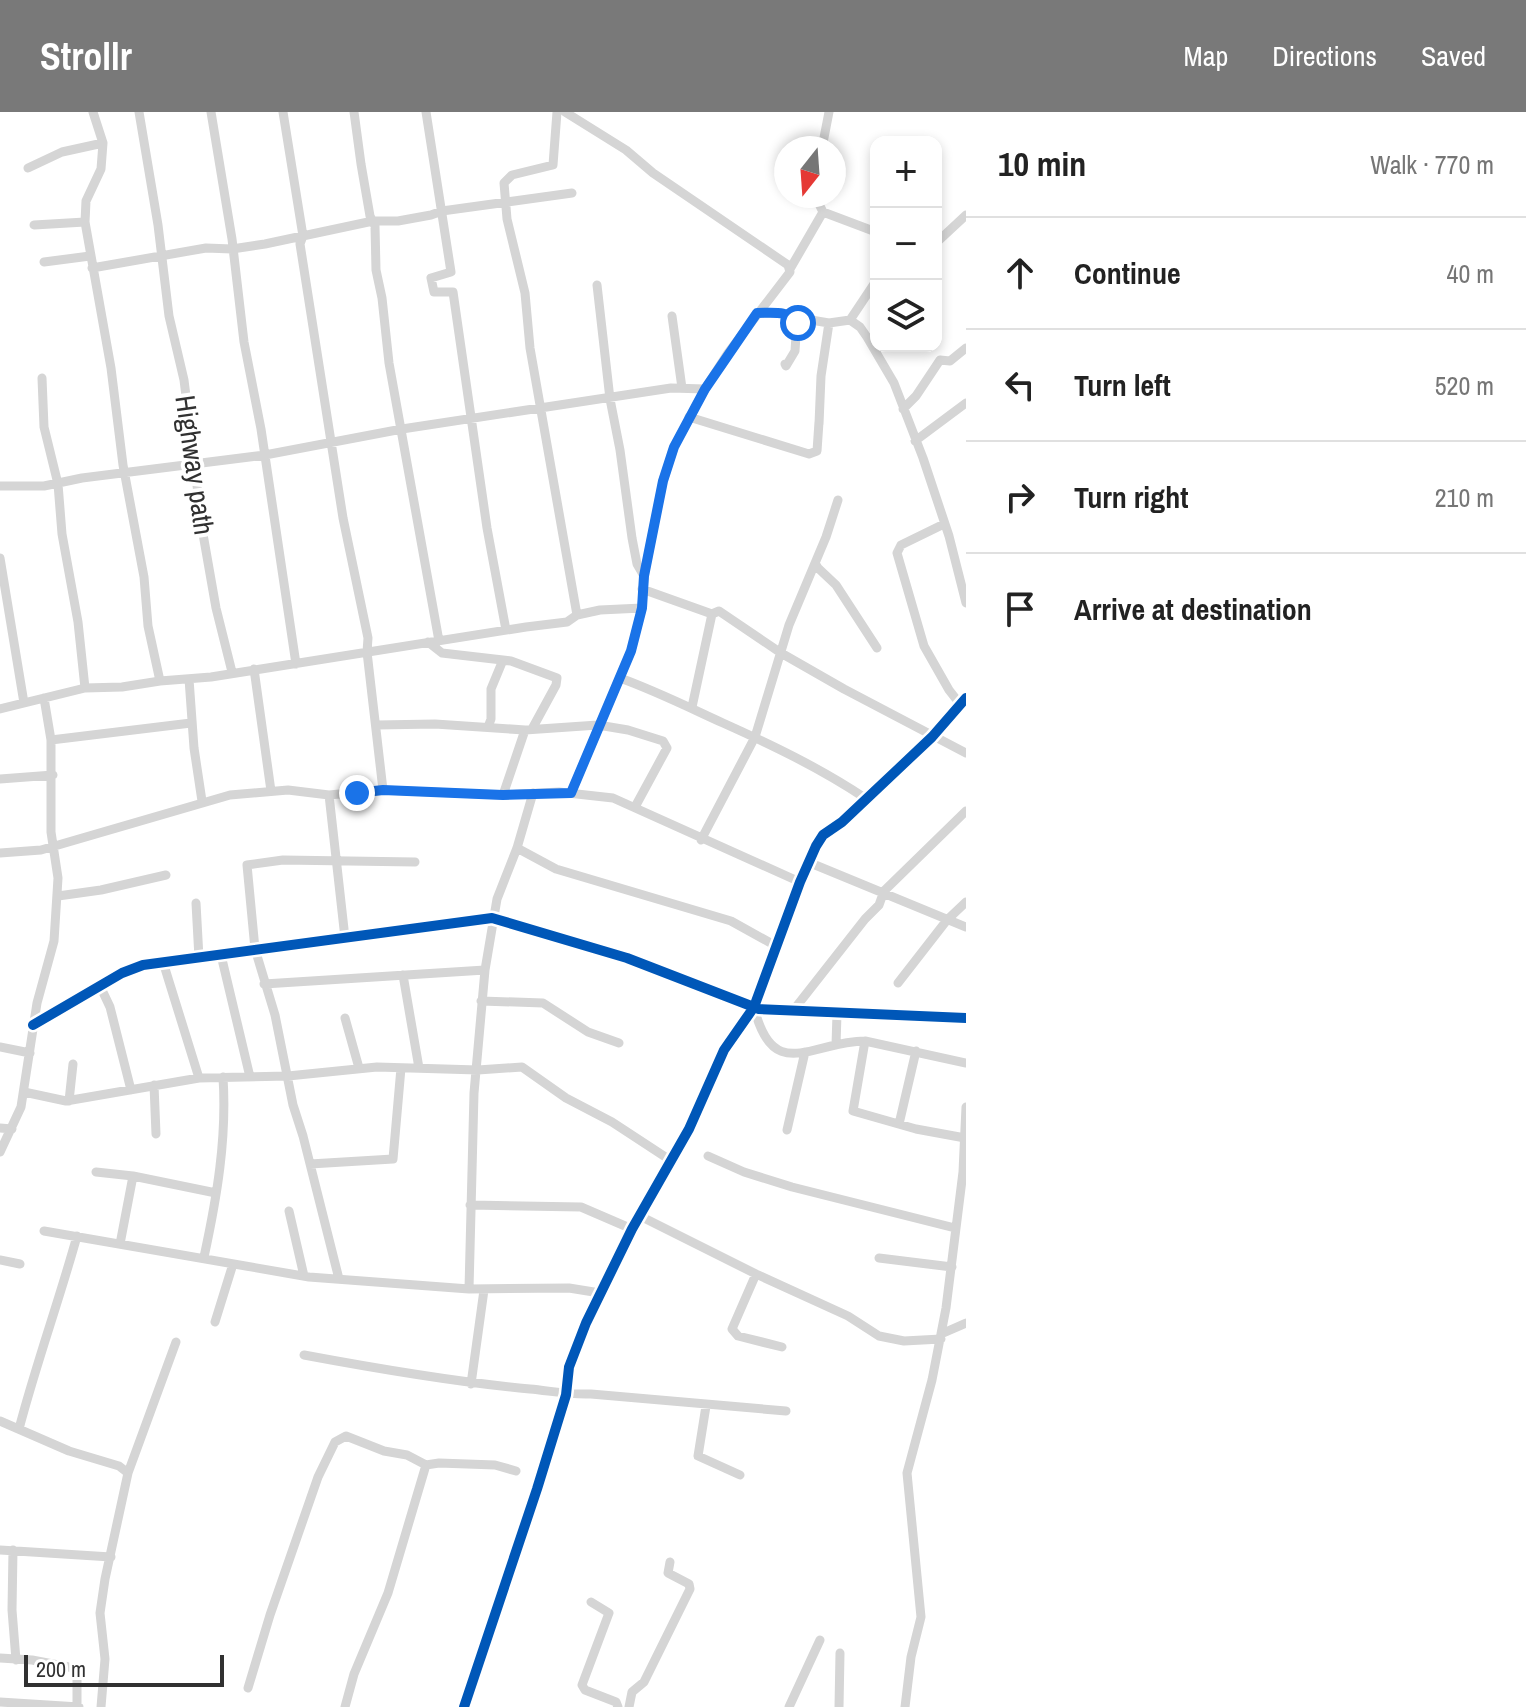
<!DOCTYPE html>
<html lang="en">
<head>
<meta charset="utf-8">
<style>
  body { margin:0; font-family:"Archivo Narrow",sans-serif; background:#f6f6f6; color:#222 }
  .controls { position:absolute; right:24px; top:24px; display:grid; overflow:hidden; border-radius:16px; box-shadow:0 4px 12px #0003 }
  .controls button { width:72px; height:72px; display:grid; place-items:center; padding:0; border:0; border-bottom:2px solid #e0e0e0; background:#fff; color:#222; font:40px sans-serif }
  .compass { position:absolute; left:774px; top:24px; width:72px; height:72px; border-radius:50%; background:#fff; box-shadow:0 4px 12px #0003; rotate:197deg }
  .scale { position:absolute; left:24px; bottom:20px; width:200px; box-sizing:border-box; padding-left:8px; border:4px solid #313131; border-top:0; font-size:22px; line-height:28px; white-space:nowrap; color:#313131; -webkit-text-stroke:6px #fff; paint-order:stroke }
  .stop { position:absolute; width:24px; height:24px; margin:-18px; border:6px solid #1a73e8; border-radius:50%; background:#fff }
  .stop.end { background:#1a73e8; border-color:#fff; box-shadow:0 2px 8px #0008 }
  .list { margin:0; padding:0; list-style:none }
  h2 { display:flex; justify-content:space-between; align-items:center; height:104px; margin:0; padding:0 32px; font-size:34px }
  h2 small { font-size:26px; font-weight:400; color:#767676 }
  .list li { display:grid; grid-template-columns:52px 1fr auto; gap:24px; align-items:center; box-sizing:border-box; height:112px; padding:0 32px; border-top:2px solid #e0e0e0 }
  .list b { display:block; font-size:30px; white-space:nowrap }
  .list em { font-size:26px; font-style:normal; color:#767676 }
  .icon { flex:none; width:44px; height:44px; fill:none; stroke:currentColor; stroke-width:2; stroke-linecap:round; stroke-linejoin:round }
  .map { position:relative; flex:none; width:966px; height:1595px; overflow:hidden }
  header { display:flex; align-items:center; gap:48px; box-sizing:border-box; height:112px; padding:0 40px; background:#797979; color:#fff }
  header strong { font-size:38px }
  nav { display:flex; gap:44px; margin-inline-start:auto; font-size:28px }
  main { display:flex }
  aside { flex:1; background:#fff }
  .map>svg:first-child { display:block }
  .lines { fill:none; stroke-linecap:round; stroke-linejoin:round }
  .minor { stroke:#d5d5d5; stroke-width:9 }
  .cycleway-casing { stroke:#fff; stroke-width:15 }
  .cycleway { stroke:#0057b8; stroke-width:10 }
  .route { stroke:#1a73e8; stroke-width:10 }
  .labels { text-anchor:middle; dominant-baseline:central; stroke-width:8; stroke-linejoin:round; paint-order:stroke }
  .street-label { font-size:28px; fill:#313131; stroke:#fff }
</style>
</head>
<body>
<header>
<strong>Strollr</strong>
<nav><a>Map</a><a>Directions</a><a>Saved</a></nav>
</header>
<main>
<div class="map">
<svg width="966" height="1595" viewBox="0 0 966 1595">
  <rect width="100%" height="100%" fill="#fff"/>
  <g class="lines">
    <path class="minor" d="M 93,0 L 103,31 L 101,57 L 86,89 L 85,110 L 111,256 L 123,353 L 144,465 L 148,514 L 160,569
      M 139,0 L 158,113 L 169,204 L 184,268 L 203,422 L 216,496 L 232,560
      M 211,0 L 232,127 L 244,230 L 261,317 L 296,552
      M 283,0 L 303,124 L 300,132 L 343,406 L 368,526 L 367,540 L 383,678
      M 354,0 L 361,52 L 370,104 L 375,114 L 376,158 L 382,186 L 389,251 L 439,529
      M 426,0 L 451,160 L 431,166 L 434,180 L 453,180 L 487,416 L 506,518
      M 557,0 L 553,53 L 512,63 L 504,71 L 507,107 L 525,181 L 530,236 L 577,503
      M 565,0 L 626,38 L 653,61 L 788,153 L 790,160 L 728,241 L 705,277 L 674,335 L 663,369 L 644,464 L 642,496 L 631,539 L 571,681
      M 822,36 L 829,0
      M 28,56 L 62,40 L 103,31
      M 823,100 L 876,120
      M 34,113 L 85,110
      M 936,131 L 966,103
      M 44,150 L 90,144
      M 92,156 L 206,136 L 232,137 L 265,132 L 373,109 L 398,109 L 431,103 L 442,99 L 572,81
      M 790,157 L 823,100 L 815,84
      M 597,173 L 610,287 L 620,338 L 632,426 L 637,452 L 644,464
      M 757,201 L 782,201 L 797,208 L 795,239 L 786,254 L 785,252
      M 672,204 L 682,276
      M 793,205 L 829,211 L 850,208 L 860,215 L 867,225 L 894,271 L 923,346 L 949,424 L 966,491
      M 850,208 L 876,169
      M 42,266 L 44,315 L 58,372 L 62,422 L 78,510 L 85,576
      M 903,297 L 916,284 L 940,248 L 950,249 L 966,236
      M 689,305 L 809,342 L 817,339 L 819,310
      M 819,312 L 821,264 L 829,211
      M 915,329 L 966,291
      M 0,374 L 44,374 L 82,366 L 265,343 L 402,317 L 671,276 L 705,277
      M 944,412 L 901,433 L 897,441 L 924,534 L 949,578 L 960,592
      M 0,446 L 24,591
      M 815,451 L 818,456 L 836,473 L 877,536
      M 642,477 L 712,502 L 719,499 L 781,541 L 844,577 L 966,641
      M 428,530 L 442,541 L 511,549 L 557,566 L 556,573 L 532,617
      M 254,557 L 271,679
      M 620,566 C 656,579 688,595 723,611 C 772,633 820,656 865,686
      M 189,567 L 194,636 L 202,689
      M 692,595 L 712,502
      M 0,597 L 85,576 L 122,575 L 160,569 L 211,565 L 526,515 L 567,510 L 577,503 L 600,498 L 642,496
      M 377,613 L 435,612 L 525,618 L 598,613 L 628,618 L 663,629 L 667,636 L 635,695
      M 488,615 L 491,607 L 491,577 L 503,548
      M 51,628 L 191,611
      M 0,667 L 53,663
      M 329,683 L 345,826
      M 503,683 L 525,618
      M 701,728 L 755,625 L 789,513 L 826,425 L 838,388
      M 517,736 L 556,757 L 731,809 L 776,834
      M 0,741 L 41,738 L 230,683 L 288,678 L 329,683 L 383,678 L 503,683 L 559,680 L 613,686 L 800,770
      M 808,750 L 966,815
      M 58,784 L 101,778 L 166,763
      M 196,791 L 199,846
      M 221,843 L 250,965
      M 163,850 L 199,966
      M 403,863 L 419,956
      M 898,871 L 947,808 L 966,790
      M 264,872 L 485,858
      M 101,876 L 110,895 L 131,978
      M 481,889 L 543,891 L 588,920 L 619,931
      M 754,895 C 773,973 812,929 865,929 L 966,951
      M 792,900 L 865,807 L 879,793 L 884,779 L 966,699
      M 345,906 L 359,956
      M 33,913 L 122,861 L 143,853 L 492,806 L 627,846 L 759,897 L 966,906
      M 865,929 L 853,999 L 916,1017 L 965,1026
      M 836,933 L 837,902
      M 0,935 L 30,941
      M 154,973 L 156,1022
      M 24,980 L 66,989 L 199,966 L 288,964 L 377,955 L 478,958 L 522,955 L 566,986 L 612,1010 L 670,1048
      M 69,989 L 73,952
      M 899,1012 L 916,939
      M 0,1016 L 12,1017
      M 787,1018 L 805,940
      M 0,1040 L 21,995 L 37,891 L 54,829 L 58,766 L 51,720 L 51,628 L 44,586
      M 708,1044 L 744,1060 L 792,1075 L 955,1116
      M 310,1052 L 393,1047 L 401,956
      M 96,1060 L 133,1064 L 216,1081
      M 470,1093 L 581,1095 L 632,1117
      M 289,1099 L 304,1164
      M 640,1104 L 756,1162 L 848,1204 L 879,1224 L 904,1229 L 941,1227
      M 44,1119 L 309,1165 L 469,1177 L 569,1176 L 600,1181
      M 120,1132 L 133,1064
      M 204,1145 C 217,1085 227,1026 223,965
      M 879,1146 L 952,1155
      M 0,1148 L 20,1152
      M 756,1162 L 732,1217 L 738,1224 L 782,1235
      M 339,1167 L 303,1024 L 293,993 L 275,903 L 255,837 L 247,753 L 283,748 L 415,750
      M 469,1177 L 474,981 L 485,858 L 497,787 L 517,736 L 533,681
      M 215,1210 L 233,1152
      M 941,1222 L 966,1211
      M 304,1243 C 379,1257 454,1270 530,1277 C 551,1279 570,1283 591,1282 L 786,1299
      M 471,1272 L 484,1178
      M 706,1294 L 698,1344 L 740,1363
      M 0,1309 L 69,1339 L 119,1354 L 128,1361
      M 19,1317 C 36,1252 59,1189 77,1124
      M 0,1438 L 111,1445
      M 13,1438 L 12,1498 L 16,1548
      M 591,1490 L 609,1501 L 582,1573 L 585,1578 L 616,1590 L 618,1595
      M 0,1546 L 32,1548 L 74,1556 L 77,1561 L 77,1595
      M 248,1576 L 270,1503 L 318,1365 L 335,1330 L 346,1324 L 384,1339 L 407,1343 L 426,1353 L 439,1351 L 495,1353 L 516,1359
      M 0,1590 L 79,1595
      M 101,1595 L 105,1547 L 100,1501 L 105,1467 L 128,1361 L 176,1230
      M 345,1595 L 354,1562 L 388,1481 L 426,1353
      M 464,1595 L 537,1377 L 566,1283 L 569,1255 L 586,1211 L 632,1117 L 689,1017 L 724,938 L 754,895 L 800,770 L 816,734 L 823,723 L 842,710 L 932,625 L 966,586
      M 629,1595 L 632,1580 L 644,1570 L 690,1477 L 689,1472 L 668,1461 L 670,1450
      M 789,1595 L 820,1528
      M 839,1595 L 840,1541
      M 905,1595 L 911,1545 L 921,1505 L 907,1361 L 932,1268 L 946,1196 L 963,1060 L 966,995"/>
    <defs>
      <path id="cycleway" d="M 33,913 L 122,861 L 143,853 L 492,806 L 627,846 L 759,897 L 966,906
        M 464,1595 L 537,1377 L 566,1283 L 569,1255 L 586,1211 L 632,1117 L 689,1017 L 724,938 L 754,895 L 800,770 L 816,734 L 823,723 L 842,710 L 932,625 L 966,586"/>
    </defs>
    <use href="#cycleway" class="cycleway-casing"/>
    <use href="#cycleway" class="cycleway"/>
  </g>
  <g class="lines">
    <path class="route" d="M 357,681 L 383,678 L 503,683 L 571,681 L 631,539 L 642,496 L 644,464 L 663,369 L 674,335 L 705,277 L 757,201 C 771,201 790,198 798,211"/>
  </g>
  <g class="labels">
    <g class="street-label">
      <text transform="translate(195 353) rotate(82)">Highway path</text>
    </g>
  </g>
</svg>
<div class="controls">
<button>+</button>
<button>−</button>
<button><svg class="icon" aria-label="layers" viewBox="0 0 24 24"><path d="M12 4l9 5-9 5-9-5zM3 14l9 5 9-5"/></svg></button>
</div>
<svg class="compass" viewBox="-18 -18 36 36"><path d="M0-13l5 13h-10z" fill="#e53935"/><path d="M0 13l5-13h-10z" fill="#767676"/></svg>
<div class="scale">200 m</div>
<div class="stop" style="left:798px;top:211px"></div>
<div class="stop end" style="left:357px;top:681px"></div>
</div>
<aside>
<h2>10 min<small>Walk · 770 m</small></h2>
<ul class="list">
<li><svg class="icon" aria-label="ahead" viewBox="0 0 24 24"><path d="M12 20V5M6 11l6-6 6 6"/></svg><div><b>Continue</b></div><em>40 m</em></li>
<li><svg class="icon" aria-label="left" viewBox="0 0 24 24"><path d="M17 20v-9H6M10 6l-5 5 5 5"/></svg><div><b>Turn left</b></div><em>520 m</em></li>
<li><svg class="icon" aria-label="right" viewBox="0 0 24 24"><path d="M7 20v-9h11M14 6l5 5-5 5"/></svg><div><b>Turn right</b></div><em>210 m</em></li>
<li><svg class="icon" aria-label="arrive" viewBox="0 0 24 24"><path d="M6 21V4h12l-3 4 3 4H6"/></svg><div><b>Arrive at destination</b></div></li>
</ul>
</aside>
</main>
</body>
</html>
